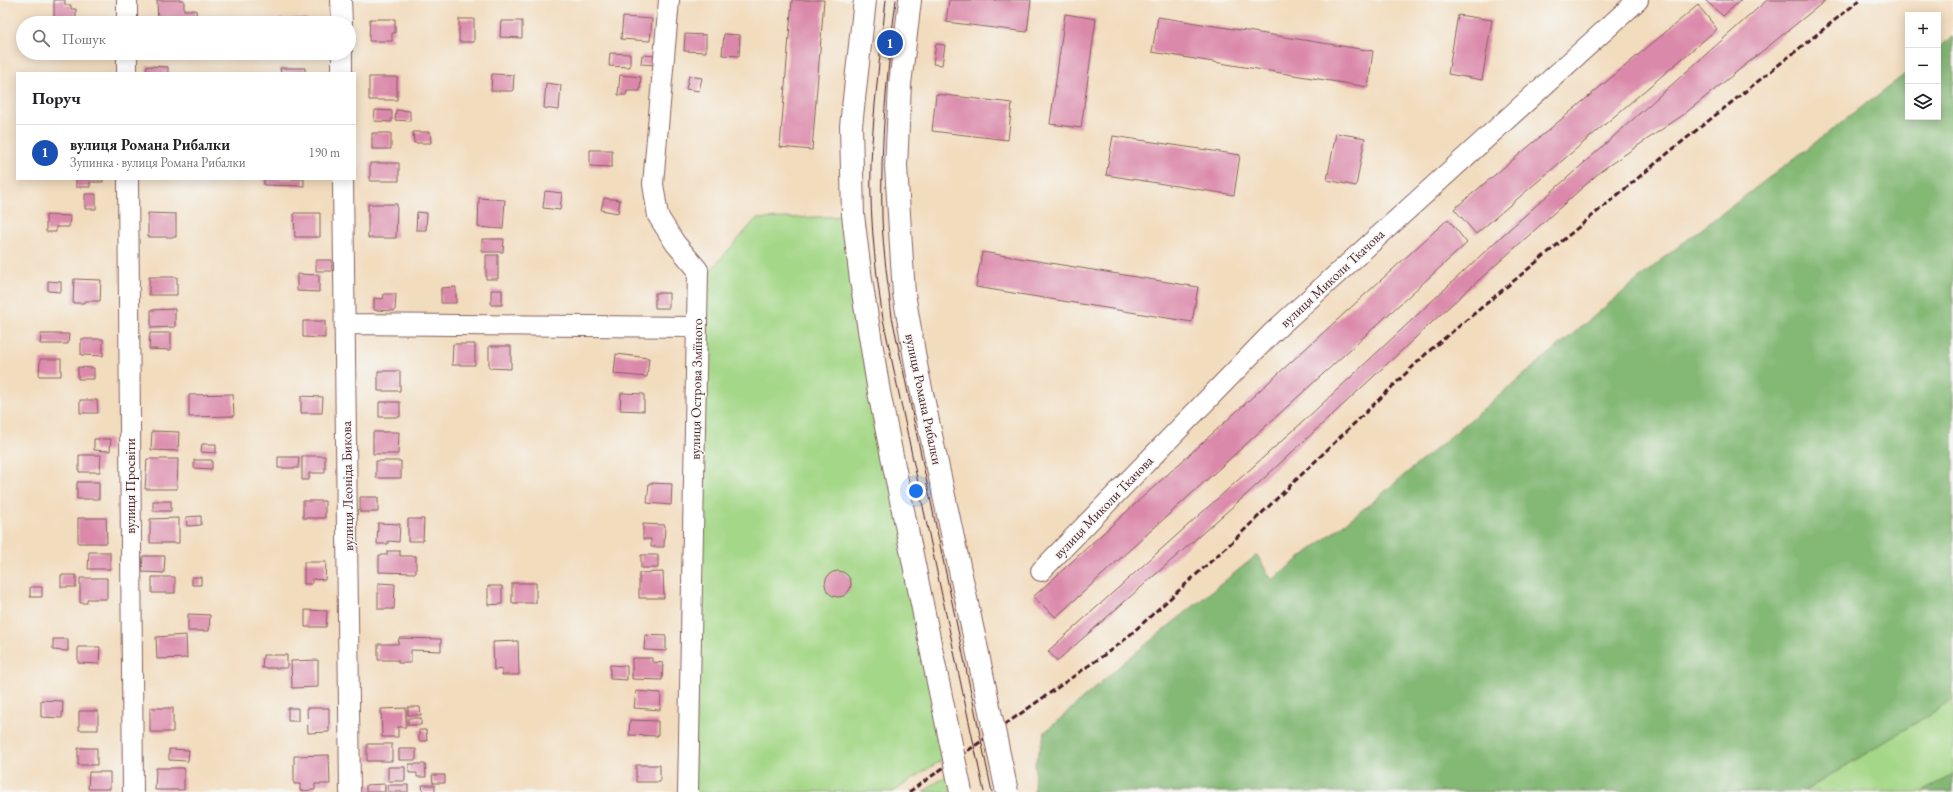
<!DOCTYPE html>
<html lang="uk">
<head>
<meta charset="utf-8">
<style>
  body { margin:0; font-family:"EB Garamond",serif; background:#f2f2f2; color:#202124 }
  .controls { position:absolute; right:12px; top:12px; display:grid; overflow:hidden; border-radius:0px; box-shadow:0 2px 10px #0003 }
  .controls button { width:36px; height:36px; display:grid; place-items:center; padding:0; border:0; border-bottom:1px solid #e0e0e0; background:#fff; color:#202124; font:20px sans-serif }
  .you { position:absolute; left:916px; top:491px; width:14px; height:14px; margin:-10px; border:3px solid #fff; border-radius:50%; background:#1a73e8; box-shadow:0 0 0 6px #1a73e833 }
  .badge { display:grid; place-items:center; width:26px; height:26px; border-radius:50%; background:#c8321e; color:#fff; font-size:13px; font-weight:700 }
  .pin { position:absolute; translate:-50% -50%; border:2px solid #fff; box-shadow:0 1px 4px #0006 }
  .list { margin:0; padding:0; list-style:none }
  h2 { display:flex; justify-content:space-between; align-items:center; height:52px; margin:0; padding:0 16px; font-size:17px }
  h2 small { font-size:13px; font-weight:400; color:#757577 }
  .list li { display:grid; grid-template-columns:26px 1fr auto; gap:12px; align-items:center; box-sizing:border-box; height:56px; padding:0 16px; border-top:1px solid #e0e0e0 }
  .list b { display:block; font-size:15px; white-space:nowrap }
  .list p { margin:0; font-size:13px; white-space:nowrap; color:#757577 }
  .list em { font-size:13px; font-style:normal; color:#757577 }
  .icon { flex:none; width:22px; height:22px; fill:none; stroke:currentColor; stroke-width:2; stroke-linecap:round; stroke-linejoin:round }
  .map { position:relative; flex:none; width:1953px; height:792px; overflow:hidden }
  .search { position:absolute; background:#fff; box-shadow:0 2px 10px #0003; left:16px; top:16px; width:340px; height:44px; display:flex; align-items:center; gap:10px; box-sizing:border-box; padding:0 14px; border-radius:22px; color:#757577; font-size:15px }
  .panel { position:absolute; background:#fff; box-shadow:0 2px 10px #0003; left:16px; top:72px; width:340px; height:108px; border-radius:0px }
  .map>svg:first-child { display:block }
  .green { fill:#a4d787; stroke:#777b59 }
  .forest { fill:#83b874; stroke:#666c50 }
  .building { fill:#db89aa }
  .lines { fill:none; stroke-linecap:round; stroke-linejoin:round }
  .street-casing { stroke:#85615e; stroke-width:22 }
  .secondary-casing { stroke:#85615e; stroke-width:24 }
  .street { stroke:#fff; stroke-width:20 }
  .secondary { stroke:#fff; stroke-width:22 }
  .tram { stroke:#4a1f2b; stroke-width:1 }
  .rail { stroke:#4a1f2b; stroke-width:3; stroke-dasharray:6 3; stroke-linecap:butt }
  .secondary-bridge-casing { stroke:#85615e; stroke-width:24; stroke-linecap:butt }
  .secondary-bridge { stroke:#fff; stroke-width:22 }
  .labels { text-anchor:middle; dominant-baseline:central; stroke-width:3; stroke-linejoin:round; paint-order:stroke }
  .street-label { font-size:14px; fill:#4a1f2b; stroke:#f6f6f2 }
</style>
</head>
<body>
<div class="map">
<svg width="1953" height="792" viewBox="0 0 1953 792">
  <rect width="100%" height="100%" fill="#f6f6f2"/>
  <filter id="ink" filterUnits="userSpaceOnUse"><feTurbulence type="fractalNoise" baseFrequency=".025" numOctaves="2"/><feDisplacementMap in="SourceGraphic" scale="8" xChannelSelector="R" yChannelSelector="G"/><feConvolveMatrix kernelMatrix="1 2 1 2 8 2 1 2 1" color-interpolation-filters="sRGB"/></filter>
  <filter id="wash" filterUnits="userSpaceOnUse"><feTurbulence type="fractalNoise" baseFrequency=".012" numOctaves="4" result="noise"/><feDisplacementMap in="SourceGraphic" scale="16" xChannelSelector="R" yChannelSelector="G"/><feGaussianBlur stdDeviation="0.9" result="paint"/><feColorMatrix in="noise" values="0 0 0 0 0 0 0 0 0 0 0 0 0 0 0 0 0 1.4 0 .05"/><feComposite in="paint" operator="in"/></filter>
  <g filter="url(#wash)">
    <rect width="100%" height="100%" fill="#f2dcbe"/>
    <path class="green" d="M 848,216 L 946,757 L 893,792 L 694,792 L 704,326 L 710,271 L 756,219 Z
      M 1953,700 L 1953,774 L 1923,792 L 1803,792 Z
      M 950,773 L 954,792 L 923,792 Z"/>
    <path class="forest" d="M 1953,37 L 1953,700 L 1803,792 L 1034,792 L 1035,763 L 1045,732 L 1124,662 L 1257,555 L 1272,580 L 1371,503 L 1666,256 L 1908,72 L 1908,117 L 1938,117 L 1938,48 Z
      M 1953,774 L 1953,792 L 1923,792 Z"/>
    <g id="blocks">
      <path class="building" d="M 54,0 L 65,0 L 65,5 L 71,5 L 71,9 L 76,9 L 76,23 L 54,23 Z
        M 157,0 L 184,0 L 184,10 L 196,10 L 197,23 L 158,23 Z
        M 792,0 L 824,0 L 812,150 L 780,147 Z
        M 949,0 L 1031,0 L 1027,32 L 946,22 Z
        M 1705,0 L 1741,0 L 1723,16 Z
        M 1767,0 L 1826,0 L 1683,115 L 1602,170 L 1442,313 L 1247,494 L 1057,661 L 1048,651 L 1306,419 L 1494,243 Z
        M 1698,5 L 1717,29 L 1476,234 L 1454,209 Z
        M 1065,14 L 1096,19 L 1081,128 L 1050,124 Z
        M 1458,15 L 1492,20 L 1482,80 L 1448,74 Z
        M 623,17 L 652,19 L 650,41 L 621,39 Z
        M 1158,17 L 1373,51 L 1368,87 L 1152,52 Z
        M 279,19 L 307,19 L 307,23 L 279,23 Z
        M 370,19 L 395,19 L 395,33 L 392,33 L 392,41 L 369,41 Z
        M 459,19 L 474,19 L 474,42 L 459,42 Z
        M 501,21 L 522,21 L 522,38 L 500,37 Z
        M 685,34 L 706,35 L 706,52 L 684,51 Z
        M 724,34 L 740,35 L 739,56 L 722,55 Z
        M 936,44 L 945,45 L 942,65 L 933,64 Z
        M 610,53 L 630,54 L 630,67 L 609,66 Z
        M 642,55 L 657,56 L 657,65 L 641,64 Z
        M 147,66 L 168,67 L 168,73 L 146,73 Z
        M 280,68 L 305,68 L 305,73 L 281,73 Z
        M 492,74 L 514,75 L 513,91 L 491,91 Z
        M 620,75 L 641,77 L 640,91 L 627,91 L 626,95 L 618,95 Z
        M 689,76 L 702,78 L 699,91 L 686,89 Z
        M 369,77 L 397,77 L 397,100 L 369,100 Z
        M 546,83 L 561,85 L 559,110 L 544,108 Z
        M 936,94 L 1012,103 L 1008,140 L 932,131 Z
        M 375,110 L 392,111 L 392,122 L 374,121 Z
        M 396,110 L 410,111 L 410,121 L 395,120 Z
        M 413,132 L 430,132 L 431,143 L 414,143 Z
        M 372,133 L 391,133 L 391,149 L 372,149 Z
        M 1336,133 L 1365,138 L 1356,186 L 1327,180 Z
        M 1113,136 L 1240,155 L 1234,195 L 1106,175 Z
        M 590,150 L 612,150 L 612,167 L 590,166 Z
        M 370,163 L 399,163 L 399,181 L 370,181 Z
        M 76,179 L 103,179 L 103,182 L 90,182 L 90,187 L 76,187 Z
        M 264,179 L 304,179 L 304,186 L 264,185 Z
        M 545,191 L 562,193 L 560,210 L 543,208 Z
        M 85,194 L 96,194 L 96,209 L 85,209 Z
        M 479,198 L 505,200 L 503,229 L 478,227 Z
        M 604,198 L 620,200 L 618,213 L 601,210 Z
        M 368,204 L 397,204 L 396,238 L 368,238 Z
        M 417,212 L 427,213 L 426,230 L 416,230 Z
        M 148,213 L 176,214 L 176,237 L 148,237 Z
        M 294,213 L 320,213 L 320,237 L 295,237 Z
        M 46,215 L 70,216 L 69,227 L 56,227 L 56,232 L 46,232 Z
        M 1448,219 L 1467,243 L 1056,617 L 1033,597 Z
        M 482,239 L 504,239 L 503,252 L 482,252 Z
        M 982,252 L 1198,287 L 1192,322 L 976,287 Z
        M 486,255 L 498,255 L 498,279 L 486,279 Z
        M 316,260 L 332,260 L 332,271 L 316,271 Z
        M 297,274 L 319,275 L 319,292 L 297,291 Z
        M 149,277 L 177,277 L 177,295 L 149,295 Z
        M 74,279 L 101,280 L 100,301 L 84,301 L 84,303 L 73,303 Z
        M 48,281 L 61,282 L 61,292 L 48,291 Z
        M 456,287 L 456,303 L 441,303 L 441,288 Z
        M 491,290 L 502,290 L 502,305 L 491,305 Z
        M 655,293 L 669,293 L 669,308 L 655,308 Z
        M 384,294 L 396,294 L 395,311 L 374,310 L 374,298 L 383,299 Z
        M 175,309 L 175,327 L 151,328 L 151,310 Z
        M 303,321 L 325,321 L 325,338 L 303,337 Z
        M 150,333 L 171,333 L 171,350 L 149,349 Z
        M 41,334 L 69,334 L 68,344 L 40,344 Z
        M 81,339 L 103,339 L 103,356 L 81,355 Z
        M 453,344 L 475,344 L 475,365 L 452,365 Z
        M 489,346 L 511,346 L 511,369 L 489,368 Z
        M 616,354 L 649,358 L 647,377 L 614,374 Z
        M 40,359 L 61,359 L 61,376 L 39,376 Z
        M 78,367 L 94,368 L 94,379 L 78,379 Z
        M 378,371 L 400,371 L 400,391 L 378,391 Z
        M 621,393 L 644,394 L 644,411 L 620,410 Z
        M 233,394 L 234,416 L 189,417 L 189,395 Z
        M 301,396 L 323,397 L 322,413 L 301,413 Z
        M 80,400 L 97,400 L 98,413 L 80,413 Z
        M 379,402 L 400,402 L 400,417 L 379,417 Z
        M 152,431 L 179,432 L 178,451 L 151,450 Z
        M 373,432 L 399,432 L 398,454 L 373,454 Z
        M 94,439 L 111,439 L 110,451 L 94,450 Z
        M 202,444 L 216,444 L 216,453 L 201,452 Z
        M 79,455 L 101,455 L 100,472 L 79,472 Z
        M 302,456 L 325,456 L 325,473 L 309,473 L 309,480 L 302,480 Z
        M 278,457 L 299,457 L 298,468 L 278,468 Z
        M 147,459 L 178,459 L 177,489 L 145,489 Z
        M 194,460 L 212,460 L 212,469 L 194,468 Z
        M 376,461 L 401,461 L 401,478 L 376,478 Z
        M 77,482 L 99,482 L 99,499 L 77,499 Z
        M 649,483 L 672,484 L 671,505 L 647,503 Z
        M 360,497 L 378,497 L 378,512 L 360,512 Z
        M 153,501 L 171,501 L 171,511 L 153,511 Z
        M 303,501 L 325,501 L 325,518 L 303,518 Z
        M 201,516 L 201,525 L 187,526 L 186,517 Z
        M 78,518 L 106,518 L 107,543 L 78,543 Z
        M 179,518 L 179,543 L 150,543 L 150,519 Z
        M 408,519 L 424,519 L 423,541 L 408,541 Z
        M 378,523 L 400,524 L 399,542 L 388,541 L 388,544 L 377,544 Z
        M 643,524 L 665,525 L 664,547 L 651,547 L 651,539 L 643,539 Z
        M 387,551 L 400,551 L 400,556 L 416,556 L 416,573 L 379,572 L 379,555 L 387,555 Z
        M 89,552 L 110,552 L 110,569 L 88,569 Z
        M 641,555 L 658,555 L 658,568 L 641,568 Z
        M 143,556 L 165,556 L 164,573 L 142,572 Z
        M 304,562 L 326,562 L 325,580 L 312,579 L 312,584 L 304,584 Z
        M825 584a13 13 0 1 1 26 0a13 13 0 1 1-26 0Z
        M 663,572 L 664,598 L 639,598 L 639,573 Z
        M 61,575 L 76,575 L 76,587 L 61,587 Z
        M 152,577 L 175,577 L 175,593 L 152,593 Z
        M 192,577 L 201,577 L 201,585 L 192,585 Z
        M 80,578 L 107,578 L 107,599 L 87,599 L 87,603 L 80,603 Z
        M 378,583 L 395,584 L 394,609 L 378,609 Z
        M 512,583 L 536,583 L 536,603 L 512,603 Z
        M 488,586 L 502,586 L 502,604 L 488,605 Z
        M 30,587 L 42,587 L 42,597 L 30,597 Z
        M 305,610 L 327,611 L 326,627 L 305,627 Z
        M 188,614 L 210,615 L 209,631 L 188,631 Z
        M 186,635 L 187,658 L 157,659 L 156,637 Z
        M 645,635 L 666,636 L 666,651 L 644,650 Z
        M 399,638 L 441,639 L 441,651 L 411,650 L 411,663 L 398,663 L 398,660 L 378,660 L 378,644 L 398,644 Z
        M 53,639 L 68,639 L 68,651 L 53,650 Z
        M 518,641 L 519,675 L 502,675 L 502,669 L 494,670 L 493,642 Z
        M 78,647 L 100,647 L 99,664 L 78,663 Z
        M 263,655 L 287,655 L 287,668 L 262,668 Z
        M 632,658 L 652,658 L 652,662 L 663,663 L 662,680 L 632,679 Z
        M 318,660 L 318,687 L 292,688 L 291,661 Z
        M 610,665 L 627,666 L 627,680 L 610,679 Z
        M 636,691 L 661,693 L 660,710 L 634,708 Z
        M 41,700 L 63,701 L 62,718 L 41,717 Z
        M 408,707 L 420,707 L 421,715 L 408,715 Z
        M 150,708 L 173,708 L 173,732 L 150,732 Z
        M 288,708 L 298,708 L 298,721 L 288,721 Z
        M 307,708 L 329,708 L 329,732 L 308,733 Z
        M 406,708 L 406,727 L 398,727 L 398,737 L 382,737 L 381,709 Z
        M 79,711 L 98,711 L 98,730 L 79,730 Z
        M 408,718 L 421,718 L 421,725 L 408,725 Z
        M 630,720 L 658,721 L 658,736 L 629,735 Z
        M 419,730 L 426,730 L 427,741 L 419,741 Z
        M 367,744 L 392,744 L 392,761 L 367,761 Z
        M 78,748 L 97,748 L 97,765 L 78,765 Z
        M 169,749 L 189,750 L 188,761 L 169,760 Z
        M 399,749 L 416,749 L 416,760 L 399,760 Z
        M 329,755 L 330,784 L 315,784 L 315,790 L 300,791 L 300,784 L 294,784 L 294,756 Z
        M 409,764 L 425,764 L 426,777 L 417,777 L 417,773 L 409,773 Z
        M 636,765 L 660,765 L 660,782 L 636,782 Z
        M 388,767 L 405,767 L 405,781 L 388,781 Z
        M 156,768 L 184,768 L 184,790 L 155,790 Z
        M 89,772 L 110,772 L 110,789 L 88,789 Z
        M 432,775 L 445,775 L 445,783 L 433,783 Z
        M 385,784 L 385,792 L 366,792 L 366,785 Z
        M 388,785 L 408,785 L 408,792 L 388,792 Z
        M 422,785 L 435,785 L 435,792 L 423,792 Z"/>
    </g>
  </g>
  <g filter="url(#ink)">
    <use href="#blocks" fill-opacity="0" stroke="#85615e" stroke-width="1"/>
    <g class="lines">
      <defs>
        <path id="street" d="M 127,0 L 127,23
          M 341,0 L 342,23
          M 669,0 L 653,184 L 658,216 L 675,243 L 698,270 L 688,792
          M 127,53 L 127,73
          M 342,53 L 342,73
          M 128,179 L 133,792
          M 343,179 L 350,792
          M 345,324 L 697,327
          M 1041,571 L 1272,333 L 1638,0"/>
        <path id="secondary" d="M 865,0 L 851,126 L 853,215 L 861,280 L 879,392 L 933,658
          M 910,0 L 900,84 L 896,166 L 904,294 L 917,370 L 976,645"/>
      </defs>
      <use href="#street" class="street-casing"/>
      <use href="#secondary" class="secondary-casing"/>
      <use href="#street" class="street"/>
      <use href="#secondary" class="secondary"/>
      <path class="tram" d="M 886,0 C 881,47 875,95 872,143 C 868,202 874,261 883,319 L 984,792
        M 896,0 C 887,72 880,145 882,218 C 883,251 888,284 892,317 L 992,792"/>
      <path class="rail" d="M 909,792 L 1121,643 L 1231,543 L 1429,351 L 1673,149 L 1860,0"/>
      <defs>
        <path id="secondary-bridge" d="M 976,645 L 1007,792
          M 933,658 L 961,792"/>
      </defs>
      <use href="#secondary-bridge" class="secondary-bridge-casing"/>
      <use href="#secondary-bridge" class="secondary-bridge"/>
    </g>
  </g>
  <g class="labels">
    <g class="street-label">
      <text transform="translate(1332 278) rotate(-43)">вулиця Миколи Ткачова</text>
      <text transform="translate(696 389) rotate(-89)">вулиця Острова Зміїного</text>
      <text transform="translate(924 399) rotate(78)">вулиця Романа Рибалки</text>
      <text transform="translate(130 486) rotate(-90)">вулиця Просвіти</text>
      <text transform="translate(347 486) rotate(-91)">вулиця Леоніда Бикова</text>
      <text transform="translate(1103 507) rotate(-46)">вулиця Миколи Ткачова</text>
    </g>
  </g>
</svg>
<div class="controls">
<button>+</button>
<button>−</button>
<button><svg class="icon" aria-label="layers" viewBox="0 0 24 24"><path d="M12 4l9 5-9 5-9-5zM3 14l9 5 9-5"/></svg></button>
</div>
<div class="you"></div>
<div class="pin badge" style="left:890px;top:43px;background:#1a4fb4">1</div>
<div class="search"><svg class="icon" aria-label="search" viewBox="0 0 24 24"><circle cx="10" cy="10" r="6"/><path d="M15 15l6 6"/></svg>Пошук</div>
<section class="panel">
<h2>Поруч<small></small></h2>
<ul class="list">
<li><span class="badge" style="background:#1a4fb4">1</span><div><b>вулиця Романа Рибалки</b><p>Зупинка · вулиця Романа Рибалки</p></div><em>190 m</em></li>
</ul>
</section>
</div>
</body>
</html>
